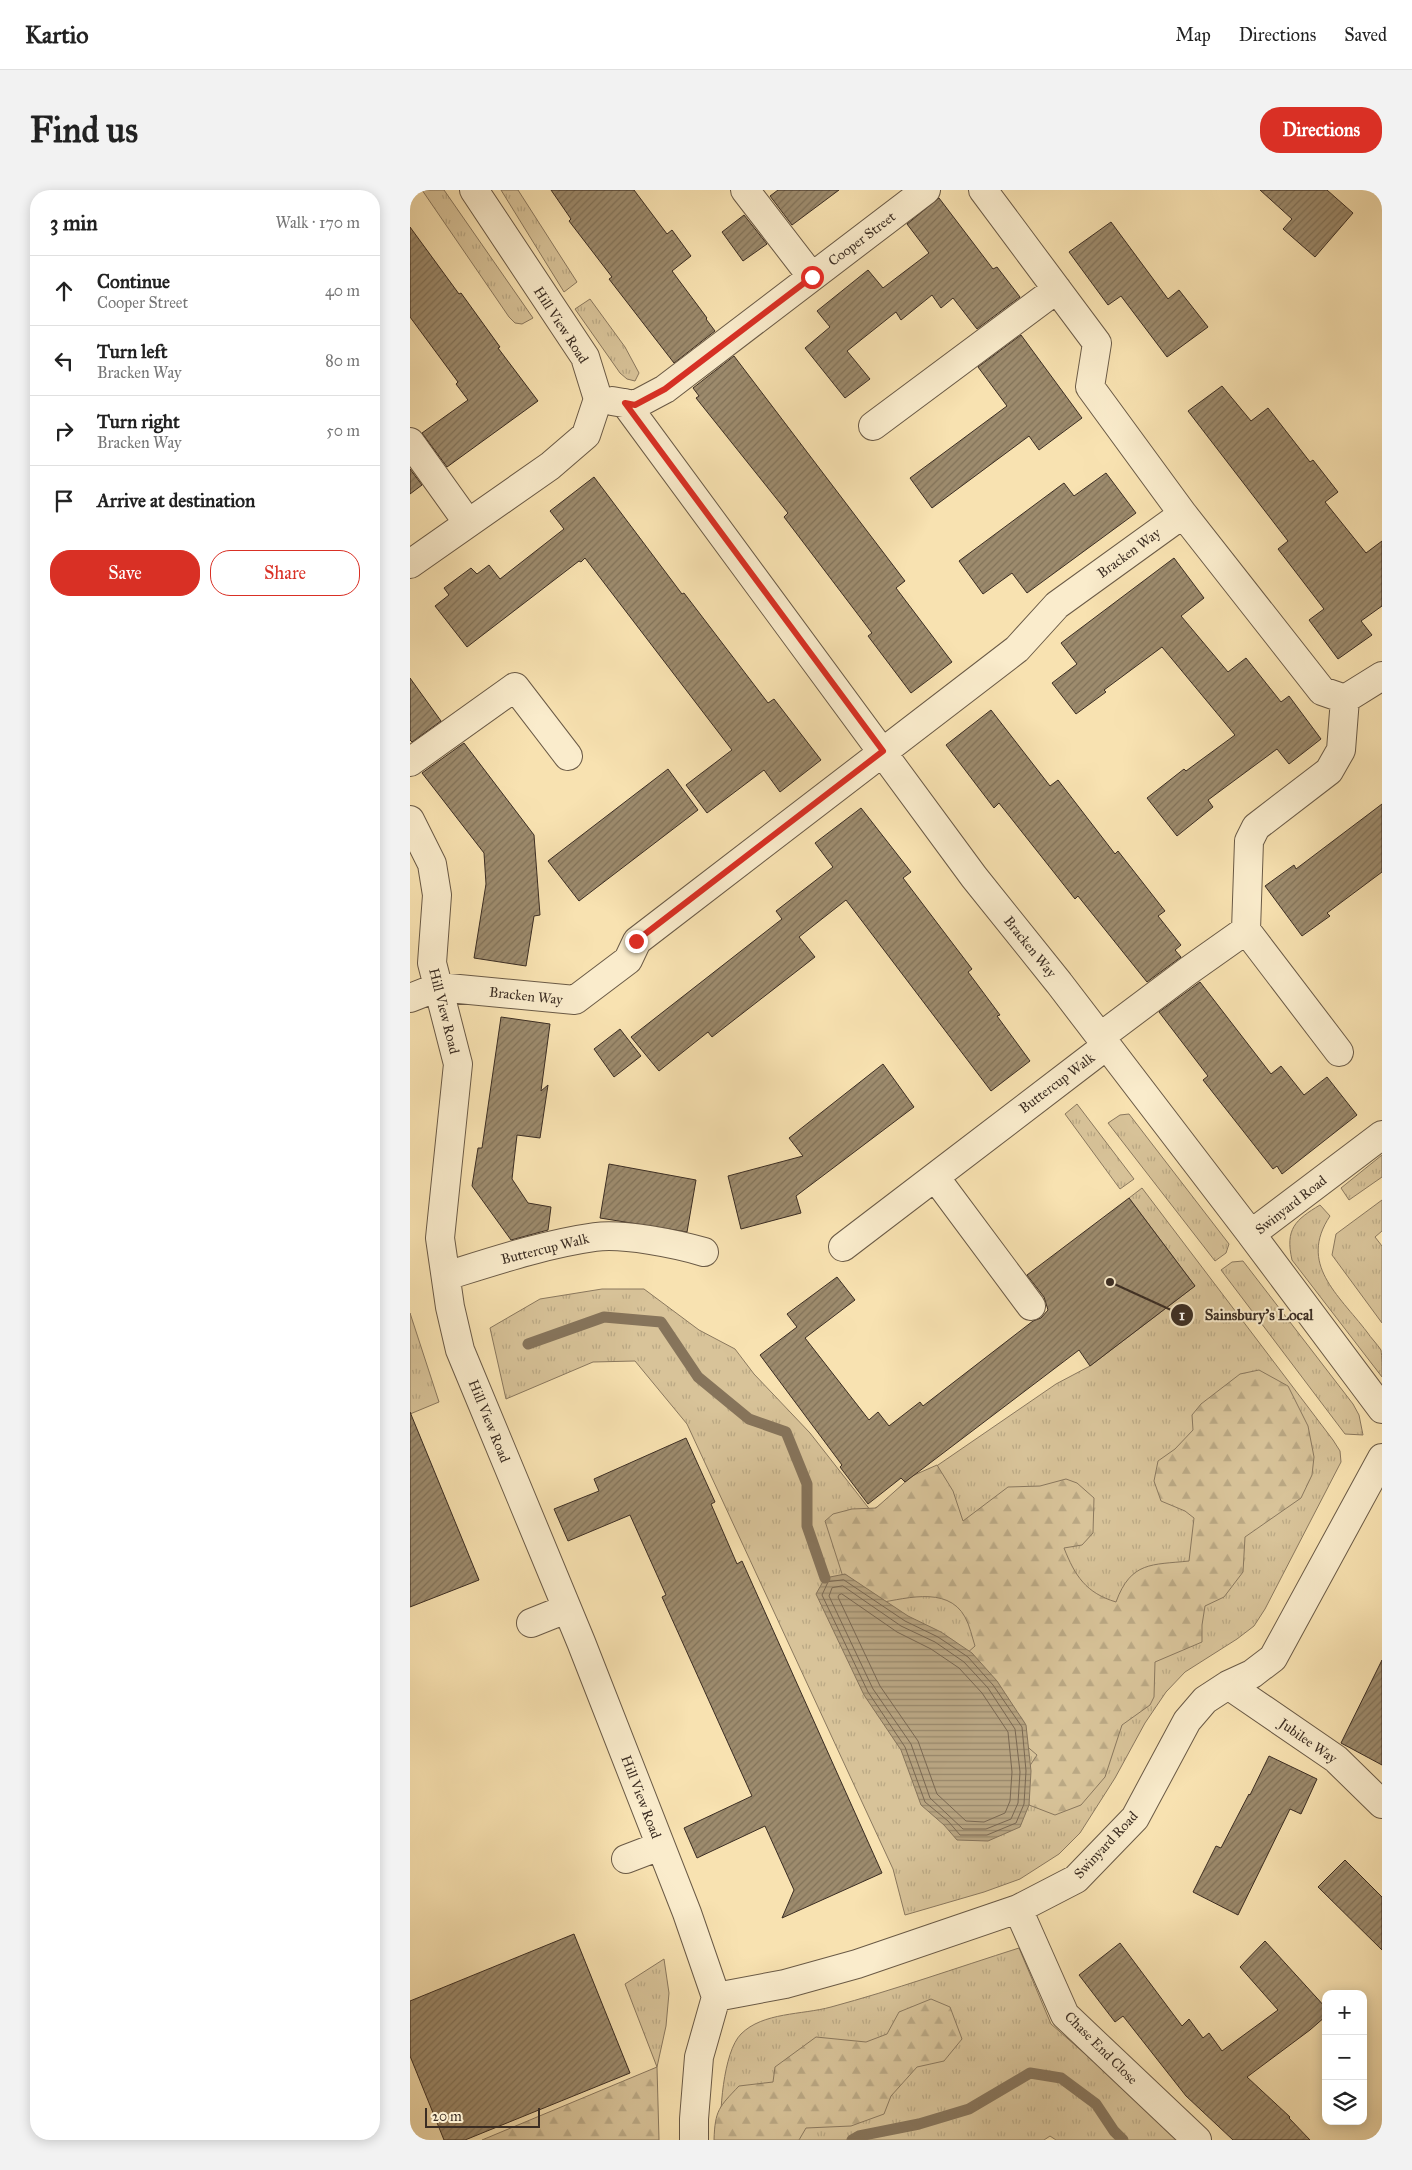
<!DOCTYPE html>
<html lang="en">
<head>
<meta charset="utf-8">
<style>
  body { margin:0; font-family:"IM FELL Great Primer",serif; background:#f2f2f2; color:#222 }
  .controls { position:absolute; right:15px; bottom:15px; display:grid; overflow:hidden; border-radius:10px; box-shadow:0 2px 12px #0003 }
  .controls button { width:45px; height:45px; display:grid; place-items:center; padding:0; border:0; border-bottom:1px solid #e0e0e0; background:#fff; color:#222; font:25px sans-serif }
  .scale { position:absolute; left:15px; bottom:12px; width:115px; box-sizing:border-box; padding-left:5px; border:2px solid #3b2d23; border-top:0; font-size:14px; line-height:18px; white-space:nowrap; color:#3b2d23; -webkit-text-stroke:4px #faeccc; paint-order:stroke }
  .stop { position:absolute; width:15px; height:15px; margin:-11px; border:4px solid #d93025; border-radius:50%; background:#fff }
  .stop.end { background:#d93025; border-color:#fff; box-shadow:0 1px 5px #0008 }
  .list { margin:0; padding:0; list-style:none }
  h2 { display:flex; justify-content:space-between; align-items:center; height:65px; margin:0; padding:0 20px; font-size:21px }
  h2 small { font-size:16px; font-weight:400; color:#767676 }
  .list li { display:grid; grid-template-columns:32px 1fr auto; gap:15px; align-items:center; box-sizing:border-box; height:70px; padding:0 20px; border-top:1px solid #e0e0e0 }
  .list b { display:block; font-size:19px; white-space:nowrap }
  .list p { margin:0; font-size:16px; white-space:nowrap; color:#767676 }
  .list em { font-size:16px; font-style:normal; color:#767676 }
  .actions { display:flex; gap:10px; padding:15px 20px }
  .actions a { flex:1; padding:11px 0; border:1px solid #d93025; border-radius:20px; text-align:center; font-size:18px; color:#d93025 }
  .actions .main { background:#d93025; color:#fff }
  .icon { flex:none; width:28px; height:28px; fill:none; stroke:currentColor; stroke-width:2; stroke-linecap:round; stroke-linejoin:round }
  .map { position:relative; flex:none; width:972px; height:1950px; overflow:hidden; border-radius:20px }
  header { display:flex; align-items:center; gap:30px; box-sizing:border-box; height:70px; padding:0 25px; background:#fff; border-bottom:1px solid #e0e0e0 }
  header strong { font-size:24px }
  nav { display:flex; gap:28px; margin-inline-start:auto; font-size:18px }
  .intro { display:flex; align-items:center; justify-content:space-between; box-sizing:border-box; height:120px; padding:0 30px }
  h1 { margin:0; font-size:35px }
  .button { padding:12px 22px; border-radius:20px; background:#d93025; color:#fff; font-size:18px; font-weight:700 }
  main { display:flex; gap:30px; padding:0 30px }
  aside { flex:1; background:#fff; border-radius:20px; box-shadow:0 2px 12px #0003 }
  .map>svg:first-child { display:block }
  .grass { fill:url(#grass-tufts); stroke:#8a785e }
  .forest { fill:url(#forest-firs); stroke:#8a785e }
  .water { fill:url(#water-rules); stroke:#86745b }
  .lines { fill:none; stroke-linecap:round; stroke-linejoin:round }
  .shore { stroke:#7a6852; stroke-width:1 }
  .stream { stroke:#86745b; stroke-width:11 }
  .building { fill:url(#building-hatch); stroke:#3b2d23 }
  .minor-casing { stroke:#6a5a46; stroke-width:30 }
  .minor { stroke:#faeccc; stroke-width:28 }
  .route { stroke:#d93025; stroke-width:6 }
  .labels { text-anchor:middle; dominant-baseline:central; stroke-width:4; stroke-linejoin:round; paint-order:stroke }
  .street-label { font-size:14px; fill:#3b2d23; stroke:#faeccc }
  .leader { fill:none; stroke:#3b2d23; stroke-width:2 }
  .callout-dot { fill:#3b2d23; stroke:#faeccc; stroke-width:2 }
  .mark-label { font-size:15px; text-anchor:middle; font-weight:bold; fill:#fff }
  .callout-label { font-size:15px; text-anchor:middle; font-weight:bold; fill:#3b2d23; stroke:#faeccc; stroke-width:4; stroke-linejoin:round; paint-order:stroke }
</style>
</head>
<body>
<header>
<strong>Kartio</strong>
<nav><a>Map</a><a>Directions</a><a>Saved</a></nav>
</header>
<div class="intro"><h1>Find us</h1><a class="button">Directions</a></div>
<main>
<aside>
<h2>3 min<small>Walk · 170 m</small></h2>
<ul class="list">
<li><svg class="icon" aria-label="ahead" viewBox="0 0 24 24"><path d="M12 20V5M6 11l6-6 6 6"/></svg><div><b>Continue</b><p>Cooper Street</p></div><em>40 m</em></li>
<li><svg class="icon" aria-label="left" viewBox="0 0 24 24"><path d="M17 20v-9H6M10 6l-5 5 5 5"/></svg><div><b>Turn left</b><p>Bracken Way</p></div><em>80 m</em></li>
<li><svg class="icon" aria-label="right" viewBox="0 0 24 24"><path d="M7 20v-9h11M14 6l5 5-5 5"/></svg><div><b>Turn right</b><p>Bracken Way</p></div><em>50 m</em></li>
<li><svg class="icon" aria-label="arrive" viewBox="0 0 24 24"><path d="M6 21V4h12l-3 4 3 4H6"/></svg><div><b>Arrive at destination</b></div></li>
</ul>
<div class="actions"><a class="main">Save</a><a>Share</a></div>
</aside>
<div class="map">
<svg width="972" height="1950" viewBox="0 0 972 1950">
  <defs>
    <pattern id="grass-tufts" width="24" height="20" patternUnits="userSpaceOnUse" patternTransform="scale(1.25)"><rect width="24" height="20" fill="#d8c399"/><path d="M3 7l-1-3M5 7V3M7 7l1-3M15 17l-1-3M17 17v-4M19 17l1-3" fill="none" stroke="#baa884"/></pattern>
    <pattern id="forest-firs" width="22" height="20" patternUnits="userSpaceOnUse" patternTransform="scale(1.25)"><rect width="22" height="20" fill="#d8c399"/><path d="M5 1l3.5 6h-7zM16 11l3.5 6h-7z" fill="#baa884"/></pattern>
    <pattern id="water-rules" width="6" height="5" patternUnits="userSpaceOnUse" patternTransform="scale(1.25)"><rect width="6" height="5" fill="#b8a481"/><path d="M0 2.5h6" fill="none" stroke="#978669"/></pattern>
    <pattern id="building-hatch" width="6" height="6" patternUnits="userSpaceOnUse" patternTransform="scale(1.25)"><rect width="6" height="6" fill="#9d8b6d"/><path d="M-1 1l2-2M0 6l6-6M5 7l2-2" fill="none" stroke="#817259"/></pattern>
  </defs>
  <rect width="100%" height="100%" fill="#f8e2b1"/>
  <filter id="stains"><feTurbulence type="fractalNoise" baseFrequency=".004" numOctaves="4"/><feColorMatrix values="0 0 0 0 .2 0 0 0 0 .09 0 0 0 0 .02 0 0 0 .5 -.17"/></filter>
  <radialGradient id="worn" r=".72"><stop offset=".6" stop-color="#630" stop-opacity="0"/><stop offset="1" stop-color="#630" stop-opacity=".3"/></radialGradient>
  <path class="grass" d="M 12,0 L 34,0 L 123,128 L 112,134 L 105,133 L 99,127 Z
    M 91,0 L 108,0 L 167,92 L 154,102 Z
    M 180,109 L 215,157 L 229,183 L 225,191 L 217,189 L 210,183 L 165,119 Z
    M 667,914 L 724,989 L 710,999 L 655,924 Z
    M 719,924 L 819,1054 L 816,1063 L 805,1071 L 698,933 L 710,925 Z
    M 972,965 L 972,987 L 939,1010 L 931,998 Z
    M 732,998 L 923,1250 L 930,1261 L 931,1272 L 855,1419 L 844,1436 L 827,1449 L 775,1482 L 756,1502 L 735,1533 L 705,1588 L 670,1643 L 649,1664 L 610,1689 L 574,1702 L 495,1725 L 483,1679 L 277,1234 L 225,1171 L 183,1172 L 96,1209 L 80,1138 L 130,1109 L 192,1099 L 234,1099 L 289,1140 L 325,1159 L 344,1184 L 400,1243 L 461,1321 L 646,1194 L 680,1176 L 785,1096 L 719,1008 Z
    M 972,1010 L 972,1041 L 965,1047 L 972,1056 L 972,1133 L 922,1065 L 926,1044 Z
    M 910,1015 L 920,1026 C 888,1074 928,1104 957,1142 C 961,1148 967,1154 971,1160 C 972,1166 972,1179 972,1187 L 882,1070 C 875,1039 885,1030 910,1015 Z
    M 833,1071 L 943,1214 L 949,1225 L 953,1245 L 935,1244 L 811,1080 L 822,1072 Z
    M 0,1123 L 29,1212 L 0,1224 Z
    M 609,1758 L 641,1834 L 773,1950 L 646,1950 L 640,1946 L 634,1950 L 311,1950 C 309,1925 313,1862 331,1844 C 353,1822 392,1825 421,1817 C 484,1800 546,1778 609,1758 Z
    M 254,1769 L 259,1803 L 256,1836 L 247,1877 L 215,1794 Z"/>
  <path class="forest" d="M 849,1180 L 878,1196 L 898,1236 L 904,1267 L 902,1285 L 891,1308 L 835,1347 L 833,1382 L 814,1407 L 795,1416 L 792,1435 L 792,1452 L 745,1472 L 744,1507 L 740,1515 L 712,1535 L 695,1587 L 671,1615 L 645,1625 L 619,1615 L 611,1589 L 627,1565 L 607,1548 L 555,1465 L 565,1456 C 562,1447 560,1436 555,1427 C 537,1394 491,1410 462,1414 L 434,1390 L 415,1331 L 423,1324 L 442,1319 L 466,1318 L 502,1286 L 527,1275 L 543,1301 L 553,1331 L 598,1297 L 630,1296 L 656,1289 L 667,1293 L 684,1308 L 683,1343 L 672,1355 L 654,1358 C 665,1386 676,1403 706,1412 C 721,1371 742,1375 779,1371 L 784,1328 L 775,1321 L 751,1311 L 744,1291 L 748,1271 L 765,1259 L 783,1240 L 782,1225 L 791,1214 L 830,1184 Z
    M 521,1809 L 540,1817 L 552,1849 L 534,1871 L 507,1877 L 481,1906 L 474,1924 L 441,1936 L 396,1938 L 389,1950 L 304,1950 C 305,1920 309,1917 329,1896 L 363,1892 L 365,1877 L 406,1847 L 456,1852 L 477,1844 L 489,1822 Z
    M 247,1877 L 249,1950 L 72,1950 Z"/>
  <path class="water" d="M 435,1384 L 498,1426 L 531,1442 L 562,1463 L 587,1491 L 616,1535 L 621,1581 L 619,1615 L 610,1637 L 578,1651 L 547,1650 L 534,1635 L 511,1615 L 491,1560 L 454,1505 L 406,1404 L 415,1388 Z"/>
  <g class="lines">
    <path class="shore" d="M 434,1390 L 495,1431 L 528,1447 L 558,1467 L 583,1495 L 612,1537 L 616,1581 L 614,1614 L 606,1633 L 577,1645 L 550,1645 L 538,1631 L 515,1612 L 495,1557 L 458,1502 L 412,1405 L 418,1392 Z
      M 433,1396 L 491,1436 L 525,1452 L 554,1472 L 578,1498 L 605,1539 L 610,1582 L 608,1613 L 601,1629 L 576,1639 L 553,1639 L 520,1608 L 501,1554 L 463,1499 L 419,1406 L 422,1398 Z
      M 432,1404 L 487,1442 L 521,1459 L 549,1478 L 572,1503 L 598,1542 L 602,1582 L 600,1611 L 595,1623 L 574,1632 L 556,1631 L 527,1604 L 508,1551 L 470,1496 L 428,1407 L 429,1405 Z"/>
    <path class="stream" d="M 118,1154 L 194,1127 L 251,1132 L 288,1187 L 339,1229 L 376,1242 L 397,1294 L 397,1336 L 415,1388
      M 442,1950 L 449,1946 L 509,1934 L 559,1919 L 620,1883 L 651,1888 L 686,1914 L 704,1941 L 713,1950"/>
  </g>
  <path class="building" d="M 141,0 L 224,0 L 257,44 L 262,40 L 281,66 L 262,81 L 297,128 L 296,129 L 305,141 L 264,173 L 199,89 L 202,87 L 159,31 L 161,29 Z
    M 368,0 L 429,0 L 382,35 L 360,6 Z
    M 850,0 L 917,0 L 943,23 L 905,67 L 873,39 L 882,29 Z
    M 529,8 L 583,79 L 587,77 L 610,107 L 567,139 L 543,108 L 531,118 L 522,105 L 491,130 L 486,122 L 437,161 L 460,189 L 435,208 L 395,158 L 420,137 L 407,121 L 458,80 L 473,98 L 519,63 L 497,34 Z
    M 334,25 L 357,54 L 333,71 L 312,42 Z
    M 701,32 L 758,109 L 769,100 L 798,137 L 757,167 L 711,106 L 698,115 L 659,62 Z
    M 0,37 L 49,104 L 51,103 L 90,157 L 88,158 L 128,211 L 37,277 L 12,243 L 58,210 L 46,194 L 48,192 L 0,127 Z
    M 611,145 L 672,228 L 629,260 L 619,246 L 522,318 L 500,288 L 597,216 L 568,177 Z
    M 324,166 L 495,391 L 486,398 L 542,472 L 501,503 L 458,446 L 462,443 L 374,327 L 378,323 L 286,208 L 289,206 L 283,198 Z
    M 812,196 L 841,231 L 858,218 L 900,272 L 903,270 L 928,302 L 915,312 L 956,363 L 972,351 L 972,416 L 951,431 L 962,445 L 928,469 L 899,430 L 914,419 L 868,359 L 878,351 L 778,221 Z
    M 0,279 L 12,295 L 0,304 Z
    M 696,283 L 726,323 L 617,403 L 602,383 L 573,404 L 549,371 L 654,293 L 664,306 Z
    M 184,287 L 272,404 L 274,403 L 358,513 L 364,509 L 411,570 L 370,602 L 354,580 L 297,623 L 276,595 L 322,560 L 175,368 L 171,372 L 169,371 L 57,457 L 25,416 L 39,405 L 34,398 L 61,378 L 67,384 L 79,375 L 90,389 L 154,339 L 140,321 Z
    M 764,368 L 794,408 L 771,426 L 818,482 L 836,468 L 871,512 L 879,506 L 911,549 L 879,574 L 867,559 L 798,610 L 803,617 L 767,646 L 737,608 L 774,579 L 776,581 L 825,545 L 752,457 L 694,500 L 696,502 L 666,524 L 642,493 L 667,474 L 651,453 Z
    M 0,488 L 31,531 L 2,552 L 0,550 Z
    M 581,520 L 640,596 L 648,590 L 705,664 L 708,661 L 755,721 L 748,726 L 771,755 L 765,760 L 771,767 L 737,792 L 668,706 L 665,709 L 589,613 L 584,618 L 536,555 Z
    M 54,553 L 124,645 L 130,725 L 124,726 L 116,776 L 64,768 L 76,694 L 74,663 L 12,583 Z
    M 258,579 L 288,620 L 169,711 L 138,671 Z
    M 972,614 L 972,682 L 917,723 L 920,726 L 892,746 L 855,696 L 884,675 L 886,679 Z
    M 451,618 L 501,682 L 493,688 L 562,779 L 558,782 L 590,825 L 587,826 L 620,871 L 581,901 L 436,710 L 389,747 L 405,767 L 302,847 L 298,842 L 249,881 L 221,847 L 372,729 L 366,721 L 423,677 L 405,653 Z
    M 790,792 L 861,884 L 871,876 L 894,905 L 917,887 L 947,925 L 872,984 L 867,976 L 863,979 L 793,890 L 798,886 L 749,822 Z
    M 91,827 L 140,834 L 131,901 L 138,895 L 130,948 L 107,945 L 102,989 L 118,1013 L 141,1017 L 138,1040 L 101,1050 L 62,996 L 68,958 L 72,958 Z
    M 210,839 L 231,866 L 204,887 L 184,859 Z
    M 473,874 L 504,917 L 386,1006 L 391,1023 L 331,1039 L 318,986 L 393,966 L 379,948 Z
    M 199,974 L 286,990 L 277,1042 L 190,1028 Z
    M 719,1008 L 785,1096 L 680,1176 L 669,1160 L 495,1292 L 491,1288 L 458,1314 L 430,1277 L 432,1275 L 350,1165 L 387,1137 L 377,1124 L 427,1087 L 445,1110 L 395,1148 L 459,1230 L 468,1222 L 479,1236 L 510,1212 L 513,1216 L 623,1131 L 631,1128 L 638,1120 L 634,1107 L 617,1085 Z
    M 0,1222 L 69,1390 L 0,1417 Z
    M 276,1248 L 305,1312 L 301,1314 L 327,1374 L 332,1371 L 472,1683 L 372,1728 L 384,1700 L 355,1636 L 287,1668 L 274,1638 L 342,1606 L 252,1407 L 256,1405 L 220,1325 L 158,1351 L 144,1319 L 189,1301 L 184,1289 Z
    M 972,1470 L 972,1575 L 931,1553 Z
    M 859,1566 L 907,1589 L 891,1624 L 880,1619 L 828,1725 L 783,1702 L 806,1656 L 811,1658 L 839,1604 L 840,1605 Z
    M 935,1670 L 972,1707 L 972,1760 L 908,1697 Z
    M 164,1744 L 220,1883 L 55,1950 L 34,1950 L 0,1866 L 0,1811 Z
    M 855,1751 L 916,1818 L 916,1826 L 900,1840 L 837,1887 L 880,1927 L 879,1928 L 900,1950 L 823,1950 L 776,1906 L 713,1826 L 705,1832 L 669,1785 L 710,1753 L 772,1836 L 779,1829 L 793,1848 L 799,1843 L 812,1861 L 868,1820 L 830,1777 Z"/>
  <g class="lines">
    <defs>
      <path id="minor" d="M 335,0 L 402,87
        M 573,0 L 687,153 L 680,197 L 773,324
        M 202,211 L 225,215 L 255,199 L 516,0
        M 215,213 L 564,687 L 649,793 L 841,1044
        M 463,236 L 647,99
        M 0,252 L 58,333
        M 0,374 L 140,276 L 176,245 L 188,209 L 175,167 L 64,0
        M 935,509 L 972,486
        M 0,572 L 105,497 L 158,566
        M 0,630 L 22,674 L 27,705 L 22,773 L 48,874 L 30,1048 L 40,1117 L 50,1160 L 171,1452 L 277,1723 L 306,1807
        M 836,740 L 839,651 L 846,637 L 919,581 L 931,560 L 935,509
        M 0,808 L 28,797 L 165,810 L 218,770 L 227,751 L 607,459 L 647,415 L 773,324 L 912,501 L 935,509
        M 690,847 L 778,781 L 836,740 L 929,862
        M 972,945 L 841,1044 L 972,1219
        M 525,987 L 621,1116
        M 433,1057 L 696,856
        M 36,1086 C 84,1071 135,1054 185,1047 C 213,1043 267,1054 294,1062
        M 121,1433 L 156,1419
        M 818,1495 L 926,1569 L 972,1614
        M 216,1669 L 250,1656
        M 608,1719 L 655,1825 L 787,1950
        M 306,1807 L 375,1794 L 447,1774 L 608,1719 L 666,1689 L 725,1628 L 777,1531 L 795,1510 L 818,1495 L 842,1484 L 863,1468 L 972,1268
        M 284,1950 L 284,1929 L 289,1867 L 306,1807"/>
    </defs>
    <use href="#minor" class="minor-casing"/>
    <use href="#minor" class="minor"/>
  </g>
  <g class="lines">
    <path class="route" d="M 226,751 L 473,561 L 215,213 L 225,215 L 255,199 L 402,87"/>
  </g>
  <g class="labels">
    <g class="street-label">
      <text transform="translate(452 49) rotate(-37)">Cooper Street</text>
      <text transform="translate(151 135) rotate(57)">Hill View Road</text>
      <text transform="translate(719 363) rotate(-36)">Bracken Way</text>
      <text transform="translate(620 757) rotate(51)">Bracken Way</text>
      <text transform="translate(116 806) rotate(6)">Bracken Way</text>
      <text transform="translate(34 821) rotate(76)">Hill View Road</text>
      <text transform="translate(647 893) rotate(-37)">Buttercup Walk</text>
      <text transform="translate(881 1015) rotate(-38)">Swinyard Road</text>
      <text transform="translate(135 1059) rotate(-14)">Buttercup Walk</text>
      <text transform="translate(79 1231) rotate(68)">Hill View Road</text>
      <text transform="translate(898 1551) rotate(35)">Jubilee Way</text>
      <text transform="translate(231 1607) rotate(69)">Hill View Road</text>
      <text transform="translate(696 1655) rotate(-47)">Swinyard Road</text>
      <text transform="translate(691 1858) rotate(45)">Chase End Close</text>
    </g>
  </g>
  <path class="leader" d="M700 1092L772 1125"/>
  <g class="callout-dot">
    <circle cx="700" cy="1092" r="5"/>
    <circle cx="772" cy="1125" r="12"/>
  </g>
  <g class="mark-label">
    <text x="772" y="1130">1</text>
  </g>
  <g class="callout-label">
    <text x="849" y="1130">Sainsbury's Local</text>
  </g>
  <rect width="100%" height="100%" filter="url(#stains)"/>
  <rect width="100%" height="100%" fill="url(#worn)"/>
</svg>
<div class="controls">
<button>+</button>
<button>−</button>
<button><svg class="icon" aria-label="layers" viewBox="0 0 24 24"><path d="M12 4l9 5-9 5-9-5zM3 14l9 5 9-5"/></svg></button>
</div>
<div class="scale">20 m</div>
<div class="stop" style="left:402px;top:87px"></div>
<div class="stop end" style="left:226px;top:751px"></div>
</div>
</main>
</body>
</html>
